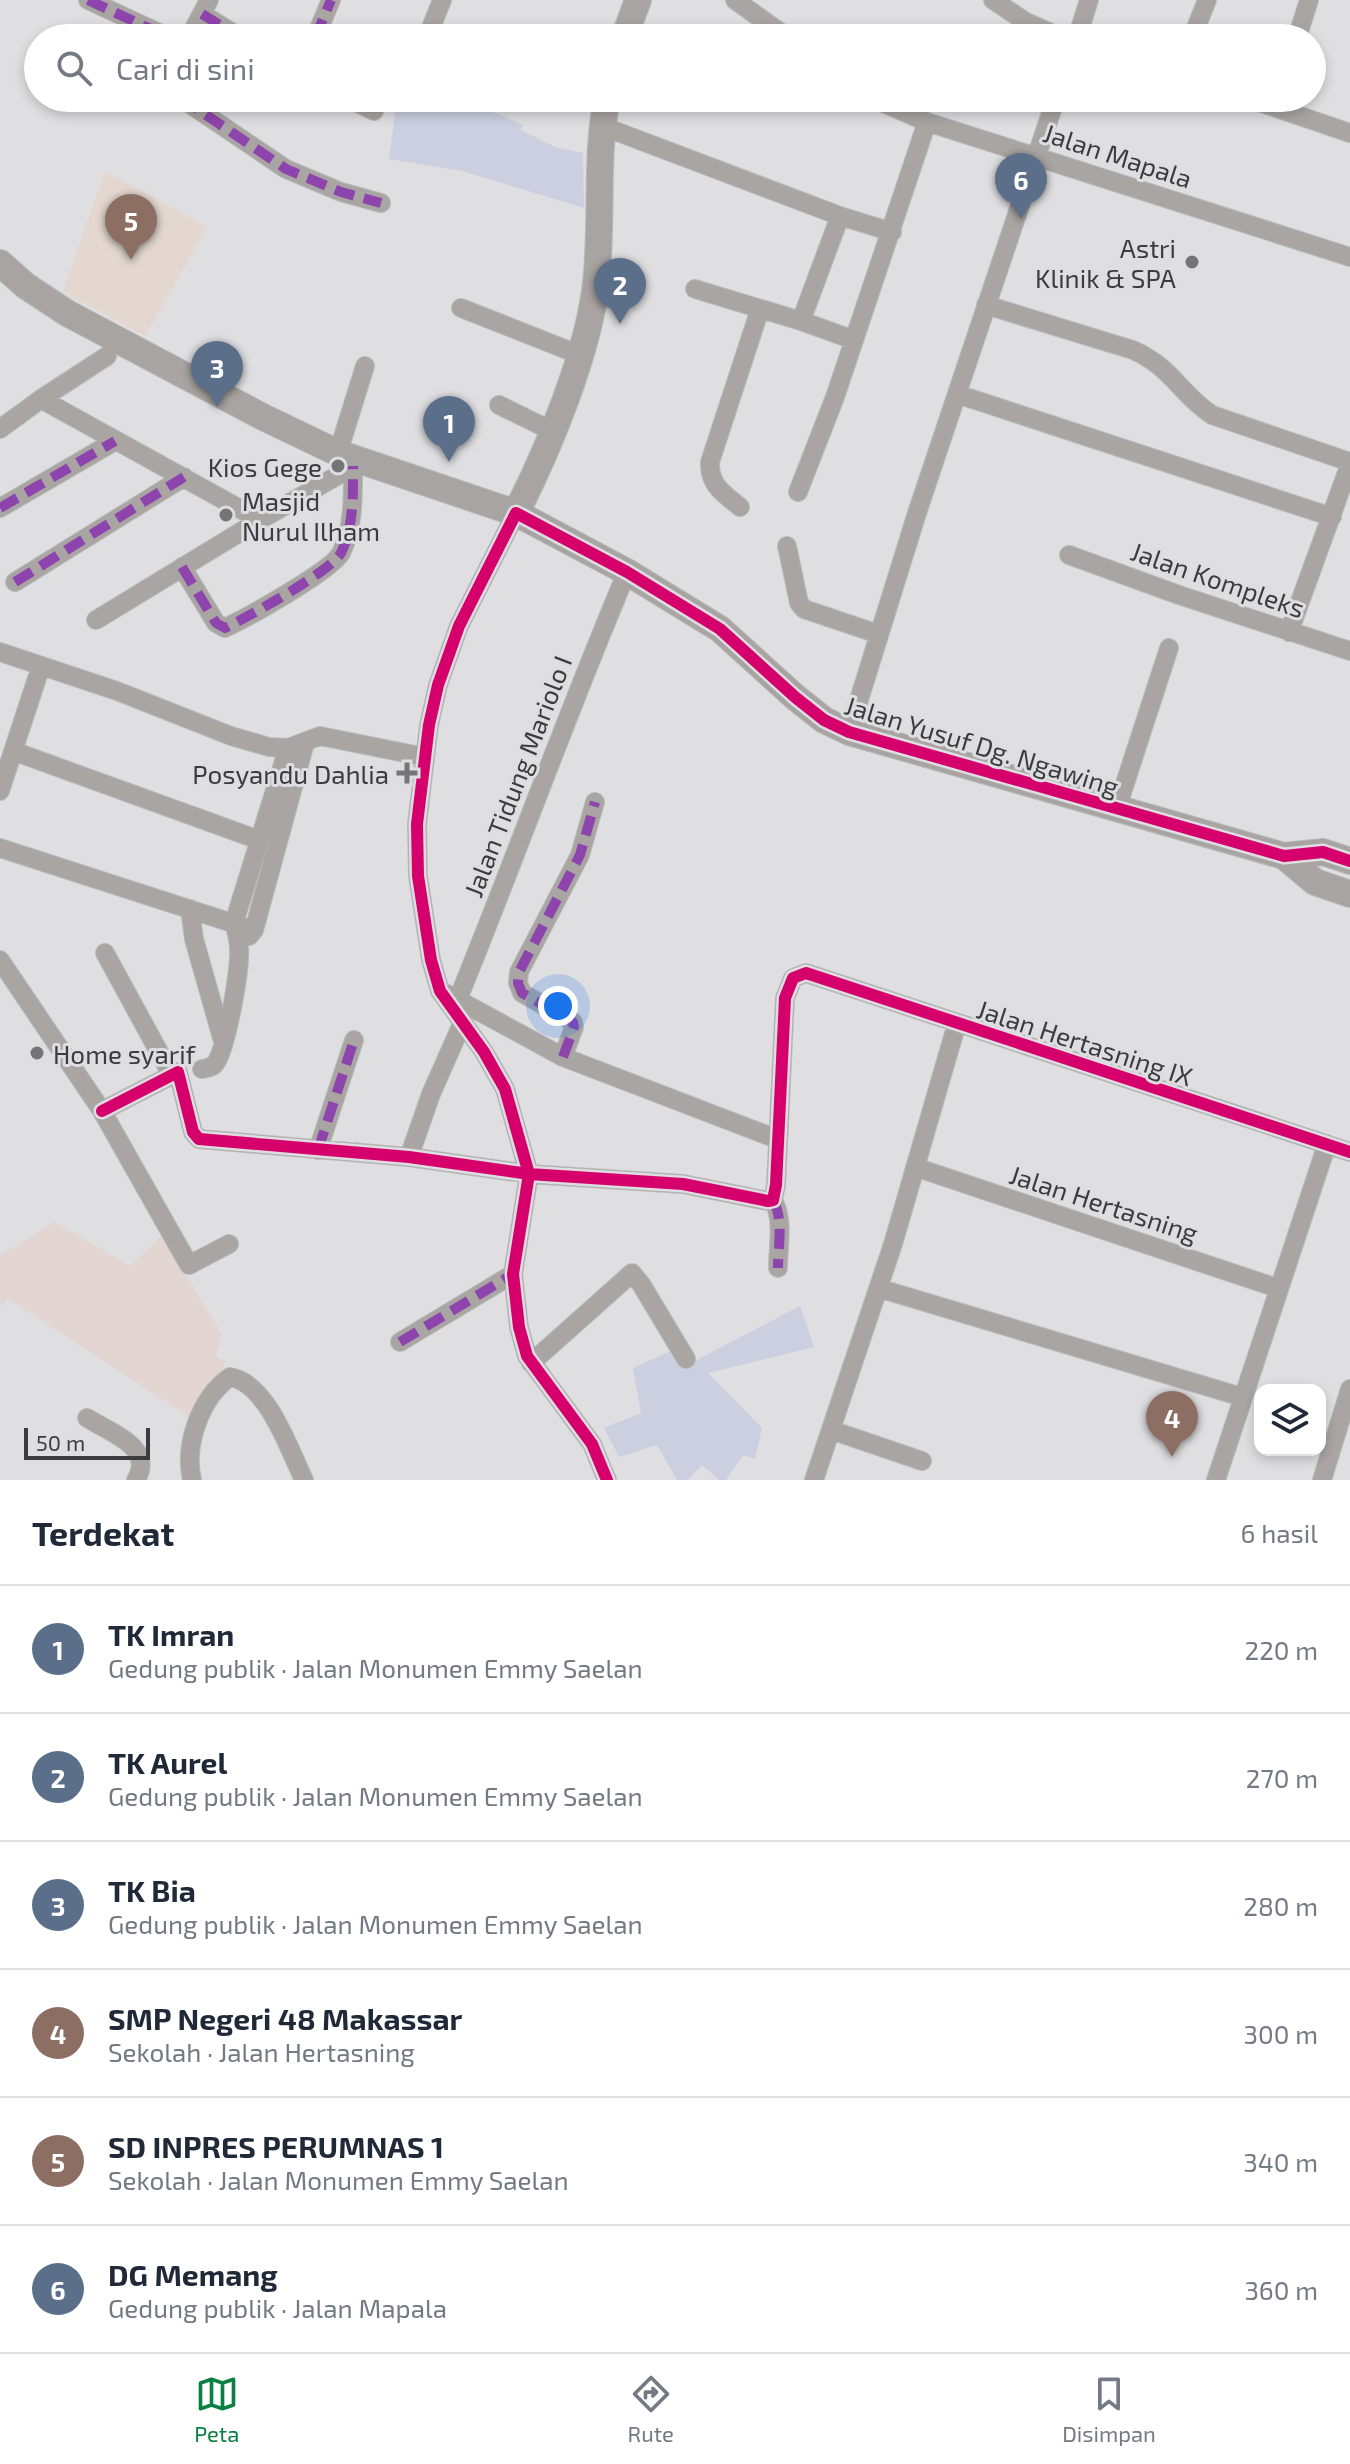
<!DOCTYPE html>
<html lang="id">
<head>
<meta charset="utf-8">
<style>
  body { margin:0; font-family:"Exo 2",sans-serif; background:#f2f2f3; color:#1f2937 }
  .controls { position:absolute; right:24px; bottom:24px; display:grid; overflow:hidden; border-radius:16px; box-shadow:0 4px 12px #0003 }
  .controls button { width:72px; height:72px; display:grid; place-items:center; padding:0; border:0; border-bottom:2px solid #e0e1e3; background:#fff; color:#1f2937; font:40px sans-serif }
  .scale { position:absolute; left:24px; bottom:20px; width:126px; box-sizing:border-box; padding-left:8px; border:4px solid #3c3c3e; border-top:0; font-size:22px; line-height:28px; white-space:nowrap; color:#3c3c3e; -webkit-text-stroke:6px #dedee2; paint-order:stroke }
  .you { position:absolute; left:558px; top:1006px; width:28px; height:28px; margin:-20px; border:6px solid #fff; border-radius:50%; background:#1a73e8; box-shadow:0 0 0 12px #1a73e833 }
  .badge { display:grid; place-items:center; width:52px; height:52px; border-radius:50%; background:#0b8043; color:#fff; font-size:26px; font-weight:700 }
  .pin { position:absolute; translate:-50% -66px; filter:drop-shadow(0 2px 4px #0008) }
  .pin::after { content:''; position:absolute; top:42px; width:28px; height:24px; background:inherit; clip-path:polygon(0 0,100% 0,50% 100%) }
  .list { margin:0; padding:0; list-style:none }
  h2 { display:flex; justify-content:space-between; align-items:center; height:104px; margin:0; padding:0 32px; font-size:34px }
  h2 small { font-size:26px; font-weight:400; color:#747a83 }
  .list li { display:grid; grid-template-columns:52px 1fr auto; gap:24px; align-items:center; box-sizing:border-box; height:128px; padding:0 32px; border-top:2px solid #e0e1e3 }
  .list b { display:block; font-size:30px; white-space:nowrap }
  .list p { margin:0; font-size:26px; white-space:nowrap; color:#747a83 }
  .list em { font-size:26px; font-style:normal; color:#747a83 }
  .icon { flex:none; width:44px; height:44px; fill:none; stroke:currentColor; stroke-width:2; stroke-linecap:round; stroke-linejoin:round }
  .map { position:relative; flex:none; width:1350px; height:1480px; overflow:hidden }
  .search { position:absolute; background:#fff; box-shadow:0 4px 12px #0003; left:24px; right:24px; top:24px; height:88px; display:flex; align-items:center; gap:20px; box-sizing:border-box; padding:0 28px; border-radius:44px; color:#747a83; font-size:30px }
  .sheet { height:872px; background:#fff }
  nav { display:flex; justify-content:space-around; align-items:center; box-sizing:border-box; height:112px; border-top:2px solid #e0e1e3; background:#fff; font-size:22px; color:#747a83 }
  nav a { display:grid; justify-items:center; gap:4px }
  nav .on { color:#0b8043 }
  .map>svg:first-child { display:block }
  .industrial { fill:#e3d6d2 }
  .education { fill:#e3d7d0 }
  .green { fill:#cccfe0 }
  .lines { fill:none; stroke-linecap:round; stroke-linejoin:round }
  .street-casing { stroke:#bbbbbd; stroke-width:20 }
  .secondary-casing { stroke:#bbbbbd; stroke-width:28 }
  .street { stroke:#a8a5a2; stroke-width:18 }
  .secondary { stroke:#a8a4a1; stroke-width:26 }
  .quiet { stroke:#8e44ad; stroke-width:10; stroke-dasharray:20 10; stroke-linecap:butt }
  .cycleway-casing { stroke:#dedee2; stroke-width:17 }
  .cycleway { stroke:#d6006c; stroke-width:12 }
  .poi-dot { fill:#757577; stroke:#dedee2; stroke-width:3 }
  .labels { text-anchor:middle; dominant-baseline:central; stroke-width:6; stroke-linejoin:round; paint-order:stroke }
  .street-label { font-size:26px; fill:#3c3c3e; stroke:#dedee2 }
  .poi-label { font-size:26px; fill:#3c3c3e; stroke:#dedee2; text-anchor:end }
</style>
</head>
<body>
<div class="map">
<svg width="1350" height="1480" viewBox="0 0 1350 1480">
  <rect width="100%" height="100%" fill="#dfdfe1"/>
  <path class="industrial" d="M 55,1222 L 130,1266 L 162,1235 L 222,1335 L 216,1356 L 226,1361 L 200,1424 L 7,1298 L 0,1308 L 0,1255 Z"/>
  <path class="education" d="M 105,171 L 207,227 L 145,336 L 63,292 Z"/>
  <path class="green" d="M 397,98 L 450,98 L 489,110 L 523,125 L 521,130 L 555,147 L 583,153 L 584,208 L 462,171 L 389,159 Z
    M 800,1306 L 814,1347 L 708,1373 L 762,1428 L 755,1459 L 743,1455 L 726,1480 L 719,1480 L 702,1465 L 688,1480 L 677,1480 L 657,1445 L 619,1457 L 604,1428 L 641,1413 L 633,1368 L 675,1349 L 691,1363 Z"/>
  <g class="lines">
    <defs>
      <path id="street" d="M 88,0 L 170,38
        M 735,0 L 788,38
        M 993,0 L 1026,22 L 1062,38
        M 202,14 L 241,38
        M 189,38 L 209,0
        M 315,38 L 331,0
        M 427,38 L 442,0
        M 1077,38 L 1089,0
        M 1192,38 L 1207,0
        M 1297,38 L 1309,0
        M 181,98 L 286,169 L 341,192 L 381,203
        M 347,98 L 374,111
        M 872,98 L 927,122 L 1350,257
        M 1247,98 L 1350,133
        M 602,126 L 840,216 L 892,232
        M 695,289 L 801,321 L 840,216
        M 986,305 L 1133,350 C 1173,368 1179,393 1212,415 L 1350,462
        M 461,308 L 580,355
        M 801,321 L 854,340
        M 957,394 L 1332,517
        M 41,399 L 260,520
        M 499,405 L 552,431
        M 0,429 L 41,399 L 107,356
        M 338,453 L 365,366
        M 798,492 L 835,397 L 927,122
        M 740,507 C 723,493 709,485 710,462 L 760,309
        M 0,508 L 115,441
        M 516,513 L 459,626 L 438,685 L 429,725 L 417,824 L 418,876 L 431,960 L 440,991 L 484,1052 L 505,1089 L 529,1174 L 513,1274 L 519,1327 L 527,1356 L 592,1444 L 607,1480
        M 787,546 L 799,603 L 804,609 L 878,634
        M 1069,555 L 1179,595 L 1350,651
        M 182,567 L 216,623 L 225,628 C 248,617 331,571 341,553 C 354,527 353,494 353,466
        M 15,582 L 184,477
        M 96,620 L 260,520 L 361,462
        M 1289,632 L 1350,464
        M 0,652 L 117,691 L 231,736 L 269,747 L 288,748 L 320,736 L 425,757
        M 849,732 L 917,513 L 1056,98
        M 13,751 L 259,840
        M 0,791 L 41,666
        M 1117,808 L 1169,648
        M 0,848 L 254,930
        M 190,909 L 194,939 L 222,1038
        M 249,936 L 254,930 L 305,743
        M 105,953 L 171,1074
        M 0,960 L 102,1111 L 189,1265 L 229,1244
        M 447,994 L 563,1057 L 777,1139
        M 458,999 C 516,857 567,713 627,572
        M 563,1057 L 574,1027 L 573,1022 L 522,993 L 518,983 L 519,972 L 580,855 L 595,802
        M 202,1069 C 207,1068 210,1068 214,1065 C 226,1054 241,966 239,948 C 239,940 236,931 234,923 L 288,748
        M 102,1111 L 178,1072 L 193,1132 L 199,1139 L 409,1157 L 529,1174 L 683,1184 L 768,1201 L 773,1200 L 776,1185 L 785,998 L 793,978 L 806,973 L 1350,1152
        M 318,1150 L 354,1040
        M 409,1157 L 431,1094 L 462,1024
        M 915,1167 L 1277,1288
        M 773,1200 C 784,1219 778,1246 778,1268
        M 878,1288 L 1242,1397
        M 400,1342 L 513,1274
        M 531,1363 L 632,1273 L 641,1284 L 686,1359
        M 87,1418 C 111,1433 155,1447 136,1480
        M 831,1430 L 922,1461
        M 192,1480 C 184,1445 200,1398 230,1377 C 267,1383 289,1449 304,1480
        M 814,1480 L 893,1244 L 957,1023
        M 1216,1480 L 1327,1144
        M 1322,1480 L 1350,1389"/>
      <path id="secondary" d="M 624,38 L 638,0
        M 0,263 L 26,286 L 67,313 L 263,417 L 338,453 L 516,513 C 548,450 589,352 596,282 C 603,220 595,159 607,98
        M 516,513 L 627,572 L 720,629 L 795,697 L 824,720 L 849,732 L 1284,856 L 1323,852 L 1350,861
        M 1284,856 L 1315,882 L 1350,894"/>
    </defs>
    <use href="#street" class="street-casing"/>
    <use href="#secondary" class="secondary-casing"/>
    <use href="#street" class="street"/>
    <use href="#secondary" class="secondary"/>
    <path class="quiet" d="M 88,0 L 170,38
      M 202,14 L 241,38
      M 315,38 L 331,0
      M 181,98 L 286,169 L 341,192 L 381,203
      M 347,98 L 374,111
      M 0,508 L 115,441
      M 182,567 L 216,623 L 225,628 C 248,617 331,571 341,553 C 354,527 353,494 353,466
      M 15,582 L 184,477
      M 563,1057 L 574,1027 L 573,1022 L 522,993 L 518,983 L 519,972 L 580,855 L 595,802
      M 318,1150 L 354,1040
      M 773,1200 C 784,1219 778,1246 778,1268
      M 400,1342 L 513,1274"/>
    <defs>
      <path id="cycleway" d="M 102,1111 L 178,1072 L 193,1132 L 199,1139 L 409,1157 L 529,1174 L 683,1184 L 768,1201 L 773,1200 L 776,1185 L 785,998 L 793,978 L 806,973 L 1350,1152
        M 607,1480 L 592,1444 L 527,1356 L 519,1327 L 513,1274 L 529,1174 L 505,1089 L 484,1052 L 440,991 L 431,960 L 418,876 L 417,824 L 429,725 L 438,685 L 459,626 L 516,513 L 627,572 L 720,629 L 795,697 L 824,720 L 849,732 L 1284,856 L 1323,852 L 1350,861"/>
    </defs>
    <use href="#cycleway" class="cycleway-casing"/>
    <use href="#cycleway" class="cycleway"/>
  </g>
  <g class="poi-dot">
    <circle cx="1192" cy="262" r="8"/>
    <circle cx="338" cy="466" r="8"/>
    <circle cx="226" cy="515" r="8"/>
    <path d="M403 761h8v8h8v8h-8v8h-8v-8h-8v-8h8z"/>
    <circle cx="37" cy="1053" r="8"/>
  </g>
  <g class="labels">
    <g class="street-label">
      <text transform="translate(1118 155) rotate(18)">Jalan Mapala</text>
      <text transform="translate(1218 579) rotate(19)">Jalan Kompleks</text>
      <text transform="translate(982 745) rotate(17)">Jalan Yusuf Dg. Ngawing</text>
      <text transform="translate(517 776) rotate(-69)">Jalan Tidung Mariolo I</text>
      <text transform="translate(1085 1042) rotate(18)">Jalan Hertasning IX</text>
      <text transform="translate(1104 1203) rotate(18)">Jalan Hertasning</text>
    </g>
    <g class="poi-label">
      <text x="1176" y="247">Astri<tspan x="1176" dy="30">Klinik &amp; SPA</tspan></text>
      <text x="322" y="466">Kios Gege</text>
      <text x="242" y="500" text-anchor="start">Masjid<tspan x="242" dy="30">Nurul Ilham</tspan></text>
      <text x="389" y="773">Posyandu Dahlia</text>
      <text x="53" y="1053" text-anchor="start">Home syarif</text>
    </g>
  </g>
</svg>
<div class="controls">
<button><svg class="icon" aria-label="layers" viewBox="0 0 24 24"><path d="M12 4l9 5-9 5-9-5zM3 14l9 5 9-5"/></svg></button>
</div>
<div class="scale">50 m</div>
<div class="you"></div>
<div class="pin badge" style="left:449px;top:462px;background:#5c6f8a">1</div>
<div class="pin badge" style="left:620px;top:324px;background:#5c6f8a">2</div>
<div class="pin badge" style="left:217px;top:407px;background:#5c6f8a">3</div>
<div class="pin badge" style="left:1172px;top:1457px;background:#8d6e63">4</div>
<div class="pin badge" style="left:131px;top:260px;background:#8d6e63">5</div>
<div class="pin badge" style="left:1021px;top:219px;background:#5c6f8a">6</div>
<div class="search"><svg class="icon" aria-label="search" viewBox="0 0 24 24"><circle cx="10" cy="10" r="6"/><path d="M15 15l6 6"/></svg>Cari di sini</div>
</div>
<section class="sheet">
<h2>Terdekat<small>6 hasil</small></h2>
<ul class="list">
<li><span class="badge" style="background:#5c6f8a">1</span><div><b>TK Imran</b><p>Gedung publik · Jalan Monumen Emmy Saelan</p></div><em>220 m</em></li>
<li><span class="badge" style="background:#5c6f8a">2</span><div><b>TK Aurel</b><p>Gedung publik · Jalan Monumen Emmy Saelan</p></div><em>270 m</em></li>
<li><span class="badge" style="background:#5c6f8a">3</span><div><b>TK Bia</b><p>Gedung publik · Jalan Monumen Emmy Saelan</p></div><em>280 m</em></li>
<li><span class="badge" style="background:#8d6e63">4</span><div><b>SMP Negeri 48 Makassar</b><p>Sekolah · Jalan Hertasning</p></div><em>300 m</em></li>
<li><span class="badge" style="background:#8d6e63">5</span><div><b>SD INPRES PERUMNAS 1</b><p>Sekolah · Jalan Monumen Emmy Saelan</p></div><em>340 m</em></li>
<li><span class="badge" style="background:#5c6f8a">6</span><div><b>DG Memang</b><p>Gedung publik · Jalan Mapala</p></div><em>360 m</em></li>
</ul>
</section>
<nav>
<a class="on"><svg class="icon" aria-label="map" viewBox="0 0 24 24"><path d="M3 6l6-2 6 2 6-2v14l-6 2-6-2-6 2zM9 4v14M15 6v14"/></svg>Peta</a>
<a><svg class="icon" aria-label="directions" viewBox="0 0 24 24"><path d="M12 3l9 9-9 9-9-9zM9 14v-3h6M13 9l2 2-2 2"/></svg>Rute</a>
<a><svg class="icon" aria-label="saved" viewBox="0 0 24 24"><path d="M7 4h10v16l-5-4-5 4z"/></svg>Disimpan</a>
</nav>
</body>
</html>
